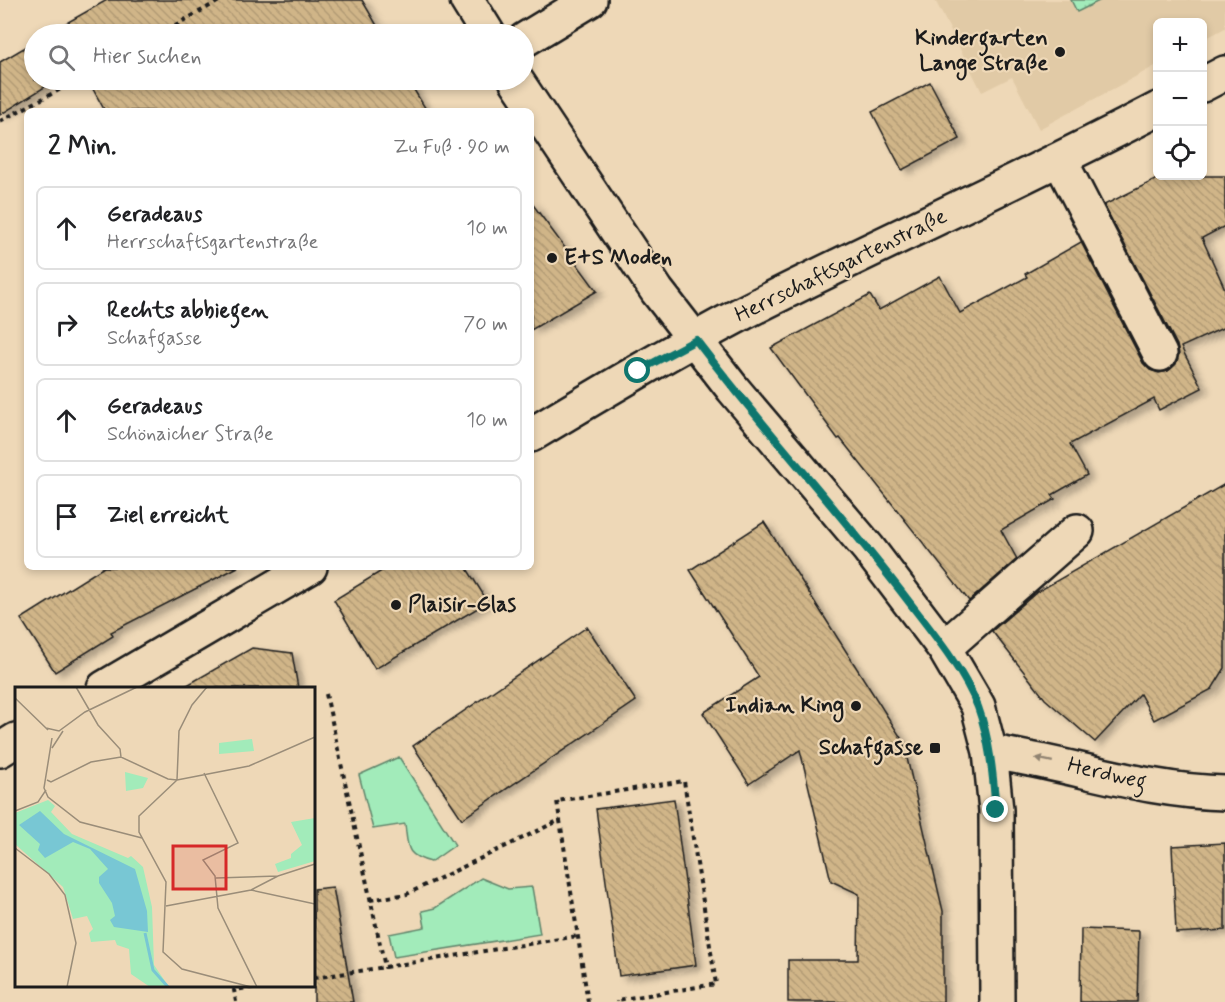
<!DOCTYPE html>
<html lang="de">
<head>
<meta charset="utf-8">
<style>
  body { margin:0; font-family:Mynerve,sans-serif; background:#f2f2f2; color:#202124 }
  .controls { position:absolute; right:18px; top:18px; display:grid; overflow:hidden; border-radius:9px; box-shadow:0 3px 9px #0003 }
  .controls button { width:54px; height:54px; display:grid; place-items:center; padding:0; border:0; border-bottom:2px solid #e0e0e0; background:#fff; color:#202124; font:30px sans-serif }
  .stop { position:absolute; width:18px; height:18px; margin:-14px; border:4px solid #0f766e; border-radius:50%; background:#fff }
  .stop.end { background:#0f766e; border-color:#fff; box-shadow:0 2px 6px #0008 }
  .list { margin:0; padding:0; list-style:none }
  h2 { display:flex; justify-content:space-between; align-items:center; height:78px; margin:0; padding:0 24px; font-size:26px }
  h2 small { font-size:20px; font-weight:400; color:#757577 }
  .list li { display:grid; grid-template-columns:39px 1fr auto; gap:18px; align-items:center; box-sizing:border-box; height:84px; margin:0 12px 12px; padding:0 12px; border:2px solid #e0e0e0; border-radius:9px }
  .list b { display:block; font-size:22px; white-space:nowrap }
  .list p { margin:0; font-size:20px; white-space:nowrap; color:#757577 }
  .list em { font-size:20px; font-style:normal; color:#757577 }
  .icon { flex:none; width:33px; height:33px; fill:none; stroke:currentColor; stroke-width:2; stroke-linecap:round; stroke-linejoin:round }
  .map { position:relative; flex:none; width:1225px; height:1002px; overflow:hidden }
  .search { position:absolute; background:#fff; box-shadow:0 3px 9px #0003; left:24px; top:24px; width:510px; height:66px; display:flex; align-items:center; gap:15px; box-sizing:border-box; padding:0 21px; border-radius:33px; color:#757577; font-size:22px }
  .panel { position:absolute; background:#fff; box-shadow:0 3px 9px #0003; left:24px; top:108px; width:510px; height:462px; border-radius:9px }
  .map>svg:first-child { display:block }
  .built { fill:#e1caa6 }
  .grass { fill:url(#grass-tufts); stroke:#5f846b; stroke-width:1.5 }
  .green { fill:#a2ebba; stroke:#5f846b; stroke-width:1.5 }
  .building { fill:url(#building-back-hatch); stroke:#1c1c1c; stroke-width:1.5; filter:url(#shadow) }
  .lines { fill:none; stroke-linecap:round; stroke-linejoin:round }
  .minor-casing { stroke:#1c1c1c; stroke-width:38 }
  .path { stroke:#1c1c1c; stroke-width:4; stroke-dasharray:4.5 4.5; stroke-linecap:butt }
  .minor { stroke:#eed8b7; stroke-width:33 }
  .oneway { fill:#908371 }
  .route { stroke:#0f766e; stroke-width:8 }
  .poi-dot { fill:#1c1c1c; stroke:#eed8b7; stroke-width:2 }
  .labels { text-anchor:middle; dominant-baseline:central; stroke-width:4.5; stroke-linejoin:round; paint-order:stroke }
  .poi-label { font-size:22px; font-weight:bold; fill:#1c1c1c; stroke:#eed8b7; text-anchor:end }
  .street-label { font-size:22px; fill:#1c1c1c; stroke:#eed8b7 }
  .inset-river { fill:none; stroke:#78c7d4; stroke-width:3 }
  .inset-road { fill:none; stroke:#9a8d79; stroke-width:1.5 }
  .view { fill:#d62828; fill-opacity:0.15; stroke:#d62828; stroke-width:3 }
  .inset-edge { fill:none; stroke:#1c1c1c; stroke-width:3 }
</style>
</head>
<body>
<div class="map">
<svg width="1225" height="1002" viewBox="0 0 1225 1002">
  <defs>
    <pattern id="grass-tufts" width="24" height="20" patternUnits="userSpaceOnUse" patternTransform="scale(1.5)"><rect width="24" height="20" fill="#a2ebba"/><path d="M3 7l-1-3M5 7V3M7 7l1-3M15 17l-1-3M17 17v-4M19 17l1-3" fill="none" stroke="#8bc99f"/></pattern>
    <pattern id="building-back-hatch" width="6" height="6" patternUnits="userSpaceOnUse" patternTransform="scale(1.5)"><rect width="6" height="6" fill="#d0b588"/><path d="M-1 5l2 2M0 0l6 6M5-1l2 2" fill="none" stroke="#b29b75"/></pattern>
    <filter id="shadow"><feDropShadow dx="6" dy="4" stdDeviation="3" flood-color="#0004"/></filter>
  </defs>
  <rect width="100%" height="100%" fill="#eed8b7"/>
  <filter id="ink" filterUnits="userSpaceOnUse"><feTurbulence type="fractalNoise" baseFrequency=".0167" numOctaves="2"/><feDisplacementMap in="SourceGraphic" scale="12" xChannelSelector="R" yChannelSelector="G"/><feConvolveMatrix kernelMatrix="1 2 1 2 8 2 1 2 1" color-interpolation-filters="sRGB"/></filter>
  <g filter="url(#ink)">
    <path class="built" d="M 935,0 L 1225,0 L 1225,28 L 1203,40 L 1202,22 L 1158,22 L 1157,65 L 1039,129 L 1012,77 L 982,92 Z"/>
    <path class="grass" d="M 1071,0 L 1101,0 L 1077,12 Z"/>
    <path class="green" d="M 399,757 L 455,845 L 431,862 C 405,855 408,848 405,824 L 373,829 L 359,775 Z
      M 481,878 L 508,889 L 532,887 L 540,934 L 394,957 L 389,934 L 425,927 L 422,911 L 435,908 Z"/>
    <path class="building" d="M 107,0 L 362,0 L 382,34 L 47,34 Z
      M 34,42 L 34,80 L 56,80 L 0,115 L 0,62 Z
      M 88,80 L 408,80 L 427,111 L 105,111 Z
      M 930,82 L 960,139 L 902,170 L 872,112 Z
      M 1163,176 L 1225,176 L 1225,226 L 1202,238 L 1225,289 L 1225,327 L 1181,347 L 1202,388 L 1159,410 L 1154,399 L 1070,444 L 1087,475 L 1052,495 L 1055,499 L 1001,530 L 1017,559 L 969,601 L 840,438 L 838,439 L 771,348 L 870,295 L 879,310 L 940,276 L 960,313 L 1027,277 L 1025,274 L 1081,242 L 1143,363 L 1150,370 L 1159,373 L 1168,371 L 1176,364 L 1179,354 L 1177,345 L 1104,205 Z
      M 531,202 L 597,291 L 531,330 Z
      M 1225,484 L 1225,668 L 1212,689 L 1154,720 L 1140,694 L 1095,742 L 1045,699 L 992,631 L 1037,592 Z
      M 764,522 L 903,741 L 943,911 L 943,1002 L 788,1002 L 788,960 L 858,960 L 859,894 L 831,881 L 800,750 L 749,784 L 703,713 L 759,677 L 690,570 Z
      M 104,567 L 238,567 L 111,632 L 113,636 L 55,672 L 21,619 Z
      M 388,567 L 466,567 L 488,602 L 375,669 L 334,600 Z
      M 587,627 L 636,701 L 462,819 L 413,746 Z
      M 252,648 L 292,653 L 298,688 L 182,688 Z
      M 674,799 L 696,965 L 619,976 L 596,809 Z
      M 1225,843 L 1225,930 L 1176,933 L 1172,846 Z
      M 333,887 L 353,1002 L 314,1002 L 314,889 Z
      M 1081,929 L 1139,931 L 1137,1002 L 1080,1002 Z"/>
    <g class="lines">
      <defs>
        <path id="minor" d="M 467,0 L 488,34
          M 524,40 L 590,0
          M 516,80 L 657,291 L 733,389 L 868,548 L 944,648 L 978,706 L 990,752 L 996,810 L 997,1002
          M 1202,85 L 1225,73
          M 1060,160 L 1160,354
          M 531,435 C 601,393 671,351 743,313 C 880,243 1021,181 1158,109
          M 944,648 L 1077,531
          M 104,688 L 310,567
          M 0,750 L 16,740
          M 990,752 C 1068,763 1146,792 1225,793"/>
      </defs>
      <use href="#minor" class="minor-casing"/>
      <path class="path" d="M 159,34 L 221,0
        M 0,121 L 78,80
        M 326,694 L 385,967 L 578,936
        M 370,900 L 407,894 L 560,820
        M 314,978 L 385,967
        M 236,1002 L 234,990 L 263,986
        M 588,1002 L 557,801 L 684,781 L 716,984 L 617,1000 L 617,1002"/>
      <use href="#minor" class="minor"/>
    </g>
    <defs><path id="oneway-solid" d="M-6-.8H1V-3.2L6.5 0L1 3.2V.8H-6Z" transform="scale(1.5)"/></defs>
    <use class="oneway" href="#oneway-solid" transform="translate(1044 760) rotate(-168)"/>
  </g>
  <g class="lines" filter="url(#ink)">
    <path class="route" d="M 638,371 L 696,340 C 762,427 836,507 903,594 C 928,627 963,668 978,707 C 990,740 993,776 996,810"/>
  </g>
  <g class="poi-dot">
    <circle cx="1060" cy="52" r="6"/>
    <circle cx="552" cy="258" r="6"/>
    <circle cx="396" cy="605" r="6"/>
    <circle cx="856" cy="706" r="6"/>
    <rect x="929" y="742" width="12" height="12" rx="3"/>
  </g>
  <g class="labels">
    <g class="poi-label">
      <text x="1048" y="39">Kindergarten<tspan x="1048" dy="25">Lange Straße</tspan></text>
      <text x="564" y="258" text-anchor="start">E+S Moden</text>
      <text x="408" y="605" text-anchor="start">Plaisir-Glas</text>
      <text x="844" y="706">Indian King</text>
      <text x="923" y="748">Schafgasse</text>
    </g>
    <g class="street-label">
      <text transform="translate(841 266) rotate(-26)">Herrschaftsgartenstraße</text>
      <text transform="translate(1107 774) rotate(13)">Herdweg</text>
    </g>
  </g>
  <g transform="translate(15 687)">
    <rect width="300" height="300" fill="#eed8b7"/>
    <path d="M 300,131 L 300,174 L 263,185 L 260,177 L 276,171 L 276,167 L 287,158 L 276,135 Z" fill="#a2ebba"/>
    <path d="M 237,52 L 239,64 L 204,67 L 204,56 ZM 110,85 L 133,91 L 128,101 L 111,104 ZM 33,113 L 40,119 L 36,125 L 57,147 L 113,171 L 116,169 L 128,180 L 137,220 L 139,278 L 154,300 L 135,300 L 116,287 L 114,262 L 102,258 L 100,253 L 76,255 L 74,246 L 78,242 L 72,229 L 58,232 L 48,200 L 0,157 L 0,126 Z" fill="#a2ebba"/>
    <path d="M 25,124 L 49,147 L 120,182 L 132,224 L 133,245 L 99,240 L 95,233 L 100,229 L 97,216 L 84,196 L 84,190 L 93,182 L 75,162 L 58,155 L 30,171 L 23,163 L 25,157 L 4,138 Z" fill="#78c7d4"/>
    <path class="inset-river" d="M 130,246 L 138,283 L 153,300"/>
    <path class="inset-road" d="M 61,0 L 83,38 L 105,62 L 106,70M 0,11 L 33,43M 31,41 L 44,44 L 70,25 L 122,0M 37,51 L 29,101 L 33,110 L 65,135 L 127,151M 37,61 L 48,44M 189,86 L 223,156 L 188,173 L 200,189 L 203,221 L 242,300M 32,93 L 36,95 L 76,75 L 106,70 L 153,92 L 162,93M 162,93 L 234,79 L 300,50M 162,93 L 124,129 L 124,145 L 151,195 L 148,265 L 167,282 L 236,300M 162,93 L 164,44 L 177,18 L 192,0M 0,124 L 23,115 L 31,103M 0,161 L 34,187 L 50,208 L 61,256 L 52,300M 201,191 L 263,189 L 300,177M 236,203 L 300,217M 151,219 L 236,203 L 263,189"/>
    <path class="view" d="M 158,159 L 211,159 L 211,202 L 158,202 Z"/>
    <rect width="300" height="300" class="inset-edge"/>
  </g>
</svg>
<div class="controls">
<button>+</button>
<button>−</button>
<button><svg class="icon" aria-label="locate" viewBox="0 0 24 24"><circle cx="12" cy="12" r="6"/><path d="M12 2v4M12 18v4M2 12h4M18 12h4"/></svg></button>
</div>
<div class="stop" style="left:638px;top:371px"></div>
<div class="stop end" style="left:996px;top:810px"></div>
<div class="search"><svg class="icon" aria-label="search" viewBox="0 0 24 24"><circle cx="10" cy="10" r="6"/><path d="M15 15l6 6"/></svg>Hier suchen</div>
<section class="panel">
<h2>2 Min.<small>Zu Fuß · 90 m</small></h2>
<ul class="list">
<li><svg class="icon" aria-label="ahead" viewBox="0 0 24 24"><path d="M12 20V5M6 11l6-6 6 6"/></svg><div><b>Geradeaus</b><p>Herrschaftsgartenstraße</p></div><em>10 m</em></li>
<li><svg class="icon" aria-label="right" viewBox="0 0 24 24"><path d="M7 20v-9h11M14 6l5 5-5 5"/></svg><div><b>Rechts abbiegen</b><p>Schafgasse</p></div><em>70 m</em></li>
<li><svg class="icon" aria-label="ahead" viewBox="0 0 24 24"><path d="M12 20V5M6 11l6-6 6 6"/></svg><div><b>Geradeaus</b><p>Schönaicher Straße</p></div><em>10 m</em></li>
<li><svg class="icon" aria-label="arrive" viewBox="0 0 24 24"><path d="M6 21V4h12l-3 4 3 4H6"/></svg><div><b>Ziel erreicht</b></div></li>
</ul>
</section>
</div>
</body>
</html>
